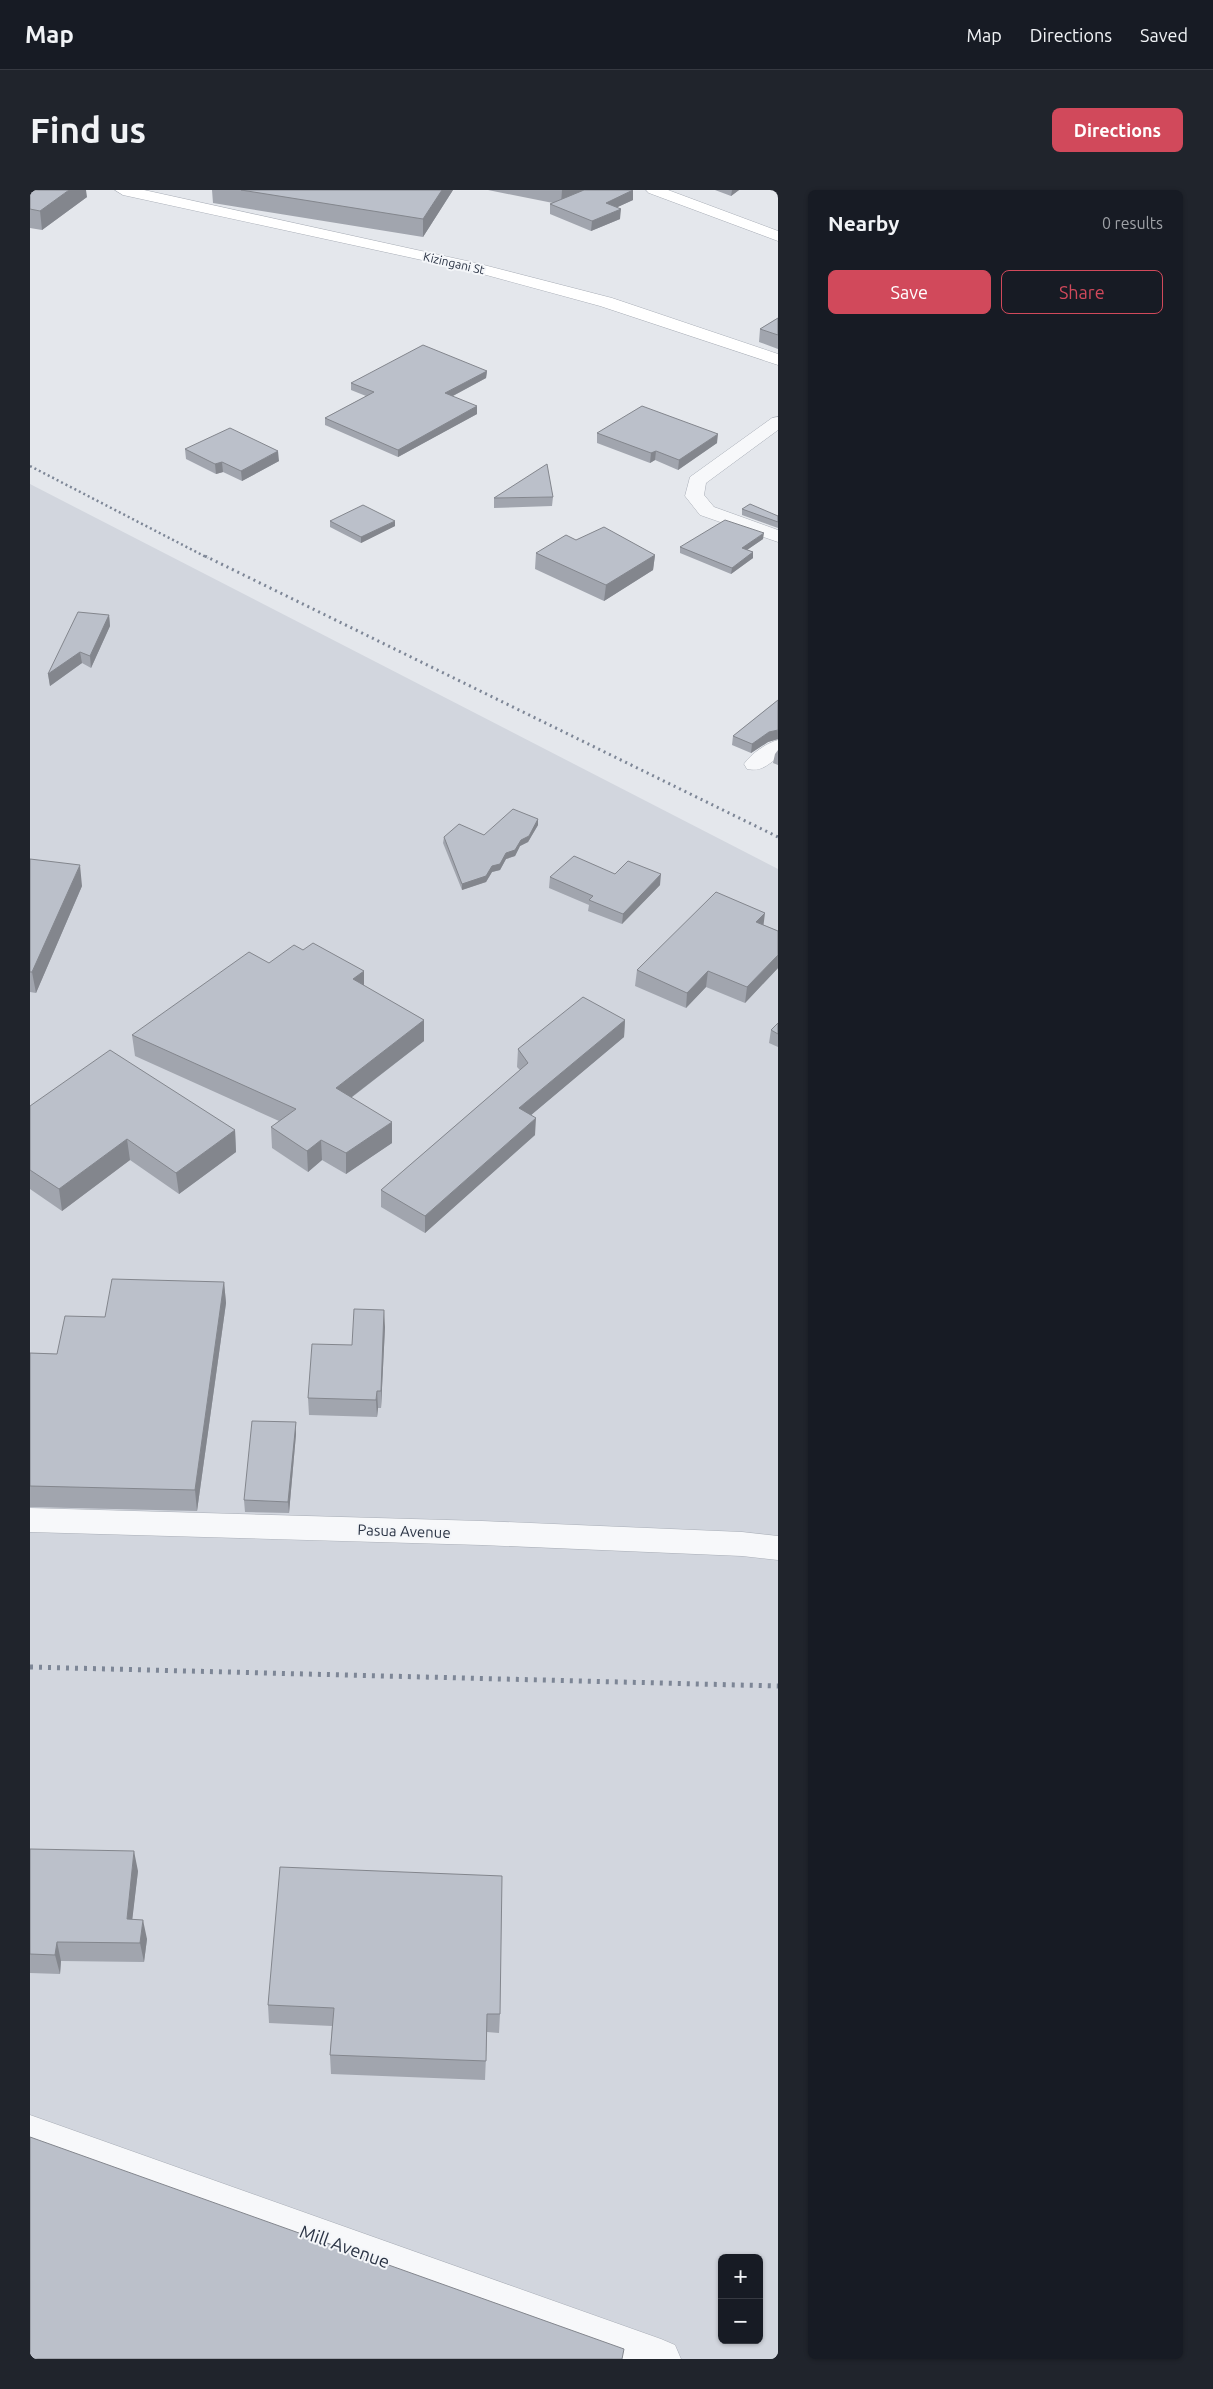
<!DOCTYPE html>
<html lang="en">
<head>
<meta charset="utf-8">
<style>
  body { margin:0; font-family:Ubuntu,sans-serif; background:#20242c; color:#f1f3f6 }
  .controls { position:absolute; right:15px; bottom:15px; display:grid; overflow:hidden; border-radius:8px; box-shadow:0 1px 4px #0004 }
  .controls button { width:45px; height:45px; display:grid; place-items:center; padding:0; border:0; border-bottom:1px solid #363941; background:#171b24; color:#f1f3f6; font:25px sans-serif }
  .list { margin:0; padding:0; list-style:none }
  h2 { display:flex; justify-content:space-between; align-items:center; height:65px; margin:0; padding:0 20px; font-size:21px }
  h2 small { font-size:16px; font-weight:400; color:#9ea1a6 }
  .actions { display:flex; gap:10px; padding:15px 20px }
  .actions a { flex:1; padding:11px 0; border:1px solid #d1495b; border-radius:8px; text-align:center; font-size:18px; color:#d1495b }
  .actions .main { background:#d1495b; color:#fff }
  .map { position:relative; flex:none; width:748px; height:2169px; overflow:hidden; border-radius:8px }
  header { display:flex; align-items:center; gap:30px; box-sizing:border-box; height:70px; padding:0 25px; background:#171b24; border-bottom:1px solid #363941 }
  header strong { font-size:24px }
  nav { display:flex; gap:28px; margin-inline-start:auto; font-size:18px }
  .intro { display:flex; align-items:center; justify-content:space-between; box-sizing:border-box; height:120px; padding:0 30px }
  h1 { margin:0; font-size:35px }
  .button { padding:12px 22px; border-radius:8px; background:#d1495b; color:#fff; font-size:18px; font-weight:700 }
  main { display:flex; gap:30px; padding:0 30px }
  aside { flex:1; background:#171b24; border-radius:8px; box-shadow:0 1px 4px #0004 }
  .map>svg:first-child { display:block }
  .built { fill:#d2d6de; fill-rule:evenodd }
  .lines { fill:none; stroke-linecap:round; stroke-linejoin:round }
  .street-casing { stroke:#a9aeb7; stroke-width:1 }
  .secondary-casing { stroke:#a9aeb7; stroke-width:1 }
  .street { fill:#f7f8fa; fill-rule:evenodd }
  .secondary { fill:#fff; fill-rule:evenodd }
  .rail-far2 { stroke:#7d8696; stroke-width:2.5; stroke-dasharray:2 3; stroke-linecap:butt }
  .rail-far1 { stroke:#7d8696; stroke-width:3; stroke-dasharray:2 4; stroke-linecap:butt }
  .rail { stroke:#7d8696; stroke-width:5; stroke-dasharray:3 6; stroke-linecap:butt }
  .wall { fill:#a1a5ae }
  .shaded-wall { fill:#83868d }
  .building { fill:#bbc0ca; stroke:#83868d }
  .labels { text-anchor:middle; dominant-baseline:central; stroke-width:4; stroke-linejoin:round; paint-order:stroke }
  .far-street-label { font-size:12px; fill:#2b3445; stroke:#f4f6f9 }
  .street-label { font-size:15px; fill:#2b3445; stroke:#f4f6f9 }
  .near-street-label { font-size:18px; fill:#2b3445; stroke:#f4f6f9 }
</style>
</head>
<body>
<header>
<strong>Map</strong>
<nav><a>Map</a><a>Directions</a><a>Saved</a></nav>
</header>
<div class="intro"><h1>Find us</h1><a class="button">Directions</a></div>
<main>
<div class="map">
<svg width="748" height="2169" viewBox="0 0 748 2169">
  <rect width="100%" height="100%" fill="#e4e7ec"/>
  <path class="built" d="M 0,294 L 748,679 L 748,2169 L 0,2169 ZM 692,2068 L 729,2068 L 729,2150 L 692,2150 Z"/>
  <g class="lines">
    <defs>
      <path id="street" d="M 748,227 L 748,240 L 676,293 L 674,305 L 684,317 L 748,340 L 748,352 L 670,325 L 655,306 L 660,287 L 742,228 Z
        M 748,550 L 748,567 C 738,575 731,582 717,579 L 714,574 C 721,564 736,553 748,550 Z
        M 0,1318 L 452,1331 L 712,1342 L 748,1346 L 748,1370 L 712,1366 L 452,1355 L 0,1342 Z
        M 0,1925 L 631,2149 L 645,2155 L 651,2169 L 576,2169 L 0,1961 Z"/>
      <path id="secondary" d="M 85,0 L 114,0 L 446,73 L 582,108 L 748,164 L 748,175 L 570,116 L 438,80 L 93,5 Z
        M 616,0 L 638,0 L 748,41 L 748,51 L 619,3 Z"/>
    </defs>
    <use href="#street" class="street-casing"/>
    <use href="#secondary" class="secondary-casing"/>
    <use href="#street" class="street"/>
    <use href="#secondary" class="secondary"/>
    <path class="rail-far2" d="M 0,276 L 178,368"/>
    <path class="rail-far1" d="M 175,366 L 748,647"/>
    <path class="rail" d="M 0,1477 L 748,1496"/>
  </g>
  <path class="wall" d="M 0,0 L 57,7 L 12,40 L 0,38 Z
    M 182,0 L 423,0 L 393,47 L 183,13 Z
    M 458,0 L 603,0 L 603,10 L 587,17 L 590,29 L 561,41 L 520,24 L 520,14 L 523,13 Z
    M 685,0 L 709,0 L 701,6 Z
    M 748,128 L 748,159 L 729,152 L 730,139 Z
    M 457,181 L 456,188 L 423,206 L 447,224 L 368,267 L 295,235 L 295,228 L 336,206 L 321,200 L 321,193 Z
    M 567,243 L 687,253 L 648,280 L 625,270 L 620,273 L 567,253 Z
    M 155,259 L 249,271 L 212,291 L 193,282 L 186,284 L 156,269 Z
    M 523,307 L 522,316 L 464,318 L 464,308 Z
    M 712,319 L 748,326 L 748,338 L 712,325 Z
    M 300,331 L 365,336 L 331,353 L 300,337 Z
    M 733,349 L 717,360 L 723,362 L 723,368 L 701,384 L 650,363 L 650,357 Z
    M 546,350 L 625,365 L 623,380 L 574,411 L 505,379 L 506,363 Z
    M 79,425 L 80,436 L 61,478 L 52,473 L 20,496 L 18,484 Z
    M 748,510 L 748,549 L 738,552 L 721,563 L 702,555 L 703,546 Z
    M 748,560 L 748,575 L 743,573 L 745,564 Z
    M 508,635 L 498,652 L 490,656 L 485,666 L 476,669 L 470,680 L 462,682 L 456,692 L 432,700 L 413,653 L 414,647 L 454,645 Z
    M 0,669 L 52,696 L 6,803 L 0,802 Z
    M 585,684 L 630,695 L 592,734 L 558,721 L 559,715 L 519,698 L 520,687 Z
    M 734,735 L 748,741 L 748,778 L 715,813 L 676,797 L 656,818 L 605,796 L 607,780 Z
    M 273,760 L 334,781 L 334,796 L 394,830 L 394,851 L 321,908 L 362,953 L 316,984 L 292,970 L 278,982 L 242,958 L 241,937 L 249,931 L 105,866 L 102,845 Z
    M 595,830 L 594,847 L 501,925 L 505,945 L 395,1043 L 351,1017 L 351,1000 L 490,880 L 487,877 L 488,859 Z
    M 748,833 L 748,857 L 739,853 L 741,840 Z
    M 0,916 L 205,940 L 206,962 L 149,1004 L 100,970 L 32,1021 L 0,999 Z
    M 194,1092 L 196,1113 L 167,1321 L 0,1317 L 0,1163 L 27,1164 L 75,1127 Z
    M 355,1137 L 351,1218 L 348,1218 L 347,1227 L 279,1225 L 278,1208 L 322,1155 Z
    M 266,1232 L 266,1244 L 259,1323 L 215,1322 L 214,1310 Z
    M 0,1659 L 108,1681 L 102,1729 L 117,1749 L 114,1772 L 31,1771 L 30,1784 L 0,1783 Z
    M 238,1815 L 470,1824 L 469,1843 L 457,1842 L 455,1890 L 301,1884 L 300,1865 L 302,1836 L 239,1833 Z"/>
  <path class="shaded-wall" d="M 39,0 L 56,0 L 57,7 L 12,40 L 10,21 Z
    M 412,0 L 423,0 L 393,47 L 393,29 Z
    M 532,0 L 569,0 L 531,14 Z
    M 603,0 L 603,10 L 575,23 L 576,13 Z
    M 702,0 L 709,0 L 701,6 Z
    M 591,19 L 590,29 L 561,41 L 562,31 Z
    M 457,181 L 456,188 L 415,210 L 415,203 Z
    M 447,216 L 447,224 L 368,267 L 368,260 Z
    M 688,244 L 687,253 L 648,280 L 649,270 Z
    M 248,261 L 249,271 L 212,291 L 211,281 Z
    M 626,261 L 625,270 L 620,273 L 621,263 Z
    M 192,272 L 193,282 L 186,284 L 185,274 Z
    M 365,331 L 365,336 L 331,353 L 331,347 Z
    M 734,343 L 733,349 L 711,364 L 712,358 Z
    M 723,362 L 723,368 L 701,384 L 702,378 Z
    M 625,365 L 623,380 L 574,411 L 576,395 Z
    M 79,425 L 80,436 L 61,478 L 60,466 Z
    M 50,462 L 52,473 L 20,496 L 18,484 Z
    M 748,540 L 748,549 L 738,552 L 721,563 L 722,554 L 739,542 Z
    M 508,629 L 508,635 L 498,652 L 490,656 L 485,666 L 476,669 L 470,680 L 462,682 L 456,692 L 432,700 L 432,694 L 462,676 L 491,650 Z
    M 50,675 L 52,696 L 6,803 L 2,782 Z
    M 631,684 L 630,695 L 592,734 L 593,724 Z
    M 735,723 L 733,739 L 726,732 Z
    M 748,765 L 748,778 L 715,813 L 717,797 Z
    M 334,781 L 334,802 L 323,789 Z
    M 678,781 L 676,797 L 656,818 L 657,803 Z
    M 394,830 L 394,851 L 306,919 L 306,898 Z
    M 595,830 L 594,847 L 488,936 L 489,918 Z
    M 506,928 L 505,945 L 395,1043 L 395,1026 Z
    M 362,932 L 362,953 L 316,984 L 316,963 Z
    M 205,940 L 206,962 L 149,1004 L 146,983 Z
    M 97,949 L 100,970 L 32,1021 L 29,999 Z
    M 291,950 L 292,970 L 278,982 L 277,961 Z
    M 194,1092 L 196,1113 L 167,1321 L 165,1300 Z
    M 354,1120 L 355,1137 L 351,1218 L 351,1201 Z
    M 347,1201 L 348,1218 L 347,1227 L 346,1210 Z
    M 266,1232 L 266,1244 L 259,1323 L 258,1312 Z
    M 104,1661 L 108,1681 L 100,1749 L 97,1729 Z
    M 113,1730 L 117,1749 L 114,1772 L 110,1753 Z
    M 27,1752 L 31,1771 L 30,1784 L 25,1765 Z"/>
  <path class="building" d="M 0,0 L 39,0 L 10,21 L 0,19 Z
    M 211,0 L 412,0 L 393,29 Z
    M 554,0 L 603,0 L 576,13 L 591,19 L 562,31 L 520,14 Z
    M 748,128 L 748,145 L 730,139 Z
    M 393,155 L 457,181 L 415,203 L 447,216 L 368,260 L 295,228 L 344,202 L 321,193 Z
    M 612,216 L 688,244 L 649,270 L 626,261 L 621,263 L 567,243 Z
    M 200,238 L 248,261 L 211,281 L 192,272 L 185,274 L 155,259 Z
    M 517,274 L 523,307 L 464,308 Z
    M 720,314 L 748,326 L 748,332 L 712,319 Z
    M 333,315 L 365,331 L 331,347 L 300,331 Z
    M 695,330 L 734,343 L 712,358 L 723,362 L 702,378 L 650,357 Z
    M 574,337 L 625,365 L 576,395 L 506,363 L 536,345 L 546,350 Z
    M 48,422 L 79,425 L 60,466 L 50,462 L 18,484 Z
    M 748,510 L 748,540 L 739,542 L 722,554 L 703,546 Z
    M 483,619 L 508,629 L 499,646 L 491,650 L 485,660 L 476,663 L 470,674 L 462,676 L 456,686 L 432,694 L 414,647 L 429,634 L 454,645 Z
    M 544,666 L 585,684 L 598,671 L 631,684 L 593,724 L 559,710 L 563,706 L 520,687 Z
    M 0,669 L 50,675 L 2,782 L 0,782 Z
    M 686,702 L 735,723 L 726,732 L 748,741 L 748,765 L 717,797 L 678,781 L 657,803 L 607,780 Z
    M 283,753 L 334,781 L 323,789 L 394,830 L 306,898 L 362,932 L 316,963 L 291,950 L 277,961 L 241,937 L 266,919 L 102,845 L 219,762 L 239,773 L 264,755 L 273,760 Z
    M 553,807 L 595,830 L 489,918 L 506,928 L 395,1026 L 351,1000 L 498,873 L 488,859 Z
    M 748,833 L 748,844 L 741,840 Z
    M 80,860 L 205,940 L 146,983 L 97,949 L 29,999 L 0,980 L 0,916 Z
    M 82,1089 L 194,1092 L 165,1300 L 0,1296 L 0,1163 L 27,1164 L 35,1126 L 75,1127 Z
    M 324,1119 L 354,1120 L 351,1201 L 347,1201 L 346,1210 L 278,1208 L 282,1154 L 322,1155 Z
    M 222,1231 L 266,1232 L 258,1312 L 214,1310 Z
    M 0,1659 L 104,1661 L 97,1729 L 113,1730 L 110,1753 L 27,1752 L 25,1765 L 0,1764 Z
    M 250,1677 L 472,1686 L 470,1824 L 457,1824 L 456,1871 L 300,1865 L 304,1818 L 238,1815 Z
    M 0,1947 L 594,2159 L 592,2169 L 0,2169 Z"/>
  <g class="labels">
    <g class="far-street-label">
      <text transform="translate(424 73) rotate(13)">Kizingani St</text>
    </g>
    <g class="street-label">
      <text transform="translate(374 1341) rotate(2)">Pasua Avenue</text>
    </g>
    <g class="near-street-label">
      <text transform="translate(315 2056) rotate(20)">Mill Avenue</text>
    </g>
  </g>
</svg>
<div class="controls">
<button>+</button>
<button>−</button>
</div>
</div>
<aside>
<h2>Nearby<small>0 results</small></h2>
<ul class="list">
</ul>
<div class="actions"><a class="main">Save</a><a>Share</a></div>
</aside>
</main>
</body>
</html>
